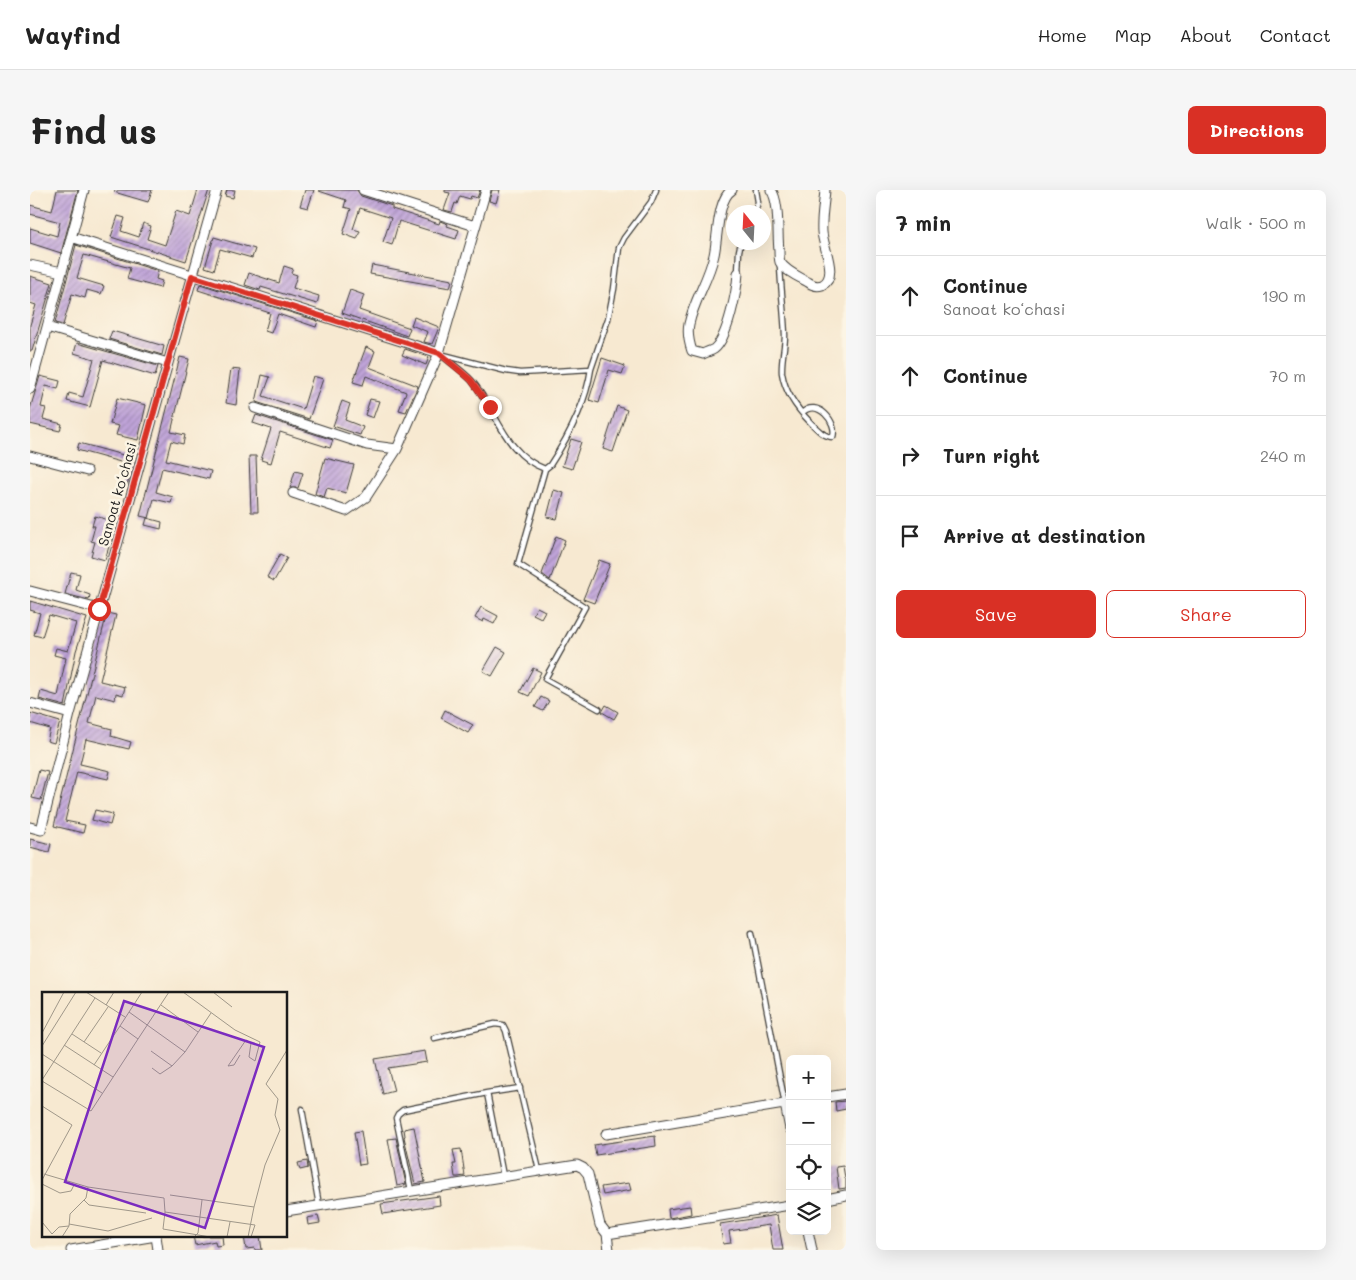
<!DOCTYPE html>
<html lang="en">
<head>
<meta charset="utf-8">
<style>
  body { margin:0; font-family:Mali,sans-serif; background:#f6f6f6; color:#222 }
  .controls { position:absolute; right:15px; bottom:15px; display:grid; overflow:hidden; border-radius:8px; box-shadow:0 5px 20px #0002 }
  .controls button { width:45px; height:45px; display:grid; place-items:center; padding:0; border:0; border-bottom:1px solid #e0e0e0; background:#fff; color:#222; font:25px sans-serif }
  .compass { position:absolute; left:696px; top:15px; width:45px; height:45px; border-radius:50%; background:#fff; box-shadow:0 5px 20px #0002; rotate:342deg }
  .stop { position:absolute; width:15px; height:15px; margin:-11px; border:4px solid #d93025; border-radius:50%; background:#fff }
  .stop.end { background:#d93025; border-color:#fff; box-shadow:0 1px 5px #0008 }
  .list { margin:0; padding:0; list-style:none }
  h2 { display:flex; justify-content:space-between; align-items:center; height:65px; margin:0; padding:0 20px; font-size:21px }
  h2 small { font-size:16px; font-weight:400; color:#767676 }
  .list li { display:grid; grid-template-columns:32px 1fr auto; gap:15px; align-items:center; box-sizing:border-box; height:80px; padding:0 20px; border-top:1px solid #e0e0e0 }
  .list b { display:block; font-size:19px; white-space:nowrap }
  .list p { margin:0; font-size:16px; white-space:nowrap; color:#767676 }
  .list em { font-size:16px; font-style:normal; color:#767676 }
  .actions { display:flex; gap:10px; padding:15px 20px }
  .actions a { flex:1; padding:11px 0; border:1px solid #d93025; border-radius:8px; text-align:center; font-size:18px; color:#d93025 }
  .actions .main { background:#d93025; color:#fff }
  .icon { flex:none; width:28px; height:28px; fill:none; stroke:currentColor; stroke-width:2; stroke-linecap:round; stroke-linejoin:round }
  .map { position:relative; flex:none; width:816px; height:1060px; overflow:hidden; border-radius:8px }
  header { display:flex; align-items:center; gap:30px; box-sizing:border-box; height:70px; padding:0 25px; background:#fff; border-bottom:1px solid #e0e0e0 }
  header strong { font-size:24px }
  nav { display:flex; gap:28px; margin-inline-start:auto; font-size:18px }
  .intro { display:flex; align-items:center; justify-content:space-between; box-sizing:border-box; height:120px; padding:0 30px }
  h1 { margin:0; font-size:35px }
  .button { padding:12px 22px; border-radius:8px; background:#d93025; color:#fff; font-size:18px; font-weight:700 }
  main { display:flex; gap:30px; padding:0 30px }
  aside { flex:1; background:#fff; border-radius:8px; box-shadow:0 5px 20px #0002 }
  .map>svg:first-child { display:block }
  .building { fill:url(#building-hatch) }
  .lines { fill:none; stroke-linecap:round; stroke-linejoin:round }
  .service-casing { stroke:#3d3b37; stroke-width:7 }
  .minor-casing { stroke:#3d3b37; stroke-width:11 }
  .service { stroke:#fff; stroke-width:4.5 }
  .minor { stroke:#fff; stroke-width:9 }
  .route { stroke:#d93025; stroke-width:6 }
  .labels { text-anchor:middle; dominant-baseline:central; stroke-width:5; stroke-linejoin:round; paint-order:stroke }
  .street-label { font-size:14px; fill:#1c1c1c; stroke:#fcf5e5 }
  .inset-road { fill:none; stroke:#9f9789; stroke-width:1 }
  .view { fill:#7b2cbf; fill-opacity:0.15; stroke:#7b2cbf; stroke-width:2.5 }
  .inset-edge { fill:none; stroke:#1c1c1c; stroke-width:2.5 }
</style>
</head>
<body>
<header>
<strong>Wayfind</strong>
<nav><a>Home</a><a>Map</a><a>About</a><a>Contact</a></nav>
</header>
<div class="intro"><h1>Find us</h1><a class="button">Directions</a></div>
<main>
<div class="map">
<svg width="816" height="1060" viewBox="0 0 816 1060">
  <defs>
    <pattern id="building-hatch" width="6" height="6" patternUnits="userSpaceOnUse" patternTransform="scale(1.25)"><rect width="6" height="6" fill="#c0a4d9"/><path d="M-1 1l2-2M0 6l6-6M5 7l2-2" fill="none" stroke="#9b85af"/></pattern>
  </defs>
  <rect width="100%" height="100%" fill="#fcf5e5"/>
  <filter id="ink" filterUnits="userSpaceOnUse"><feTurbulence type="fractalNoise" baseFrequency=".02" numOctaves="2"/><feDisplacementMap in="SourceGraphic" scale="10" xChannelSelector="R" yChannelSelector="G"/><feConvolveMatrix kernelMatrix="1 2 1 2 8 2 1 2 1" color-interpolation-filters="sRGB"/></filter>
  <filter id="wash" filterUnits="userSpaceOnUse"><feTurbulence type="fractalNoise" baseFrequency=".0096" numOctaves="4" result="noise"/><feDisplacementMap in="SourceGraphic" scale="20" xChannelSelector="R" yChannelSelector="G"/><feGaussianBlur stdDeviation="1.12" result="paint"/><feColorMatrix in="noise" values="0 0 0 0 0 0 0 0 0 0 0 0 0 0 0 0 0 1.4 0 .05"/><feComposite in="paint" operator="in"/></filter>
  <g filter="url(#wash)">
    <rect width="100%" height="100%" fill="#f7e9d1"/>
    <g id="blocks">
      <path class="building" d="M 27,0 L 48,0 L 31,63 L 0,53 L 0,38 L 27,46 L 30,32 L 0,24 L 0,15 L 22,21 Z
        M 85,0 L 122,0 L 118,12 L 84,2 Z
        M 168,0 L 179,0 L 156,71 L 81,47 L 88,26 L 95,28 L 91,41 L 109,47 L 113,33 L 121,36 L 117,49 L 135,55 L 146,21 L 160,26 Z
        M 197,0 L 205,0 L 203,8 L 195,6 Z
        M 275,0 L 284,0 L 278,18 L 270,16 Z
        M 289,0 L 327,0 L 331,6 L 362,16 L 362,19 L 409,34 L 410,31 L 418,34 L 417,36 L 429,40 L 426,49 L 369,31 L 362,55 L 353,52 L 361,28 L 330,18 L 323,39 L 330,41 L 327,49 L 313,44 L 321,19 L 314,17 L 316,10 L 289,1 Z
        M 415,0 L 450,0 L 447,8 L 441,6 L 440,9 L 430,6 L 427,14 L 425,13 L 422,22 L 414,20 L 420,3 L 415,2 Z
        M 462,0 L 470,0 L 466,13 L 459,11 Z
        M 184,47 L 225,59 L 222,68 L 190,59 L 184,80 L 175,77 Z
        M 46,55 L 128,81 L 126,89 L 132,91 L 130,98 L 97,89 L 100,78 L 54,65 L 47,88 L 74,96 L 71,104 L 57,100 L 55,108 L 42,104 L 33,135 L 25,133 Z
        M 342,75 L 422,90 L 420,98 L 340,84 Z
        M 254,76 L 263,79 L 261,83 L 267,85 L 263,98 L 289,106 L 287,114 L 231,97 L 230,100 L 215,95 L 219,83 L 249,93 Z
        M 0,86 L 22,93 L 2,161 L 0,161 L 0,135 L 6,115 L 0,113 Z
        M 170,94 L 288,131 L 286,137 L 248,124 L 241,143 L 235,141 L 240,123 L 168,100 Z
        M 320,100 L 334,105 L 329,120 L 380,138 L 377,146 L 312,123 Z
        M 384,127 L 409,137 L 402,154 L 394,152 L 398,142 L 381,135 Z
        M 82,141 L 134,156 L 132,165 L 79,149 Z
        M 47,153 L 128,176 L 125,186 L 73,170 L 60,217 L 37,211 L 39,203 L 53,207 L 64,169 L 44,163 Z
        M 336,157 L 345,161 L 339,177 L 388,196 L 376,222 L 369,220 L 376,202 L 336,186 L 333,195 L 323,192 Z
        M 375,159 L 399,167 L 396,175 L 372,165 Z
        M 150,167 L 159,169 L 141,242 L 155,245 L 153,254 L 141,251 L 136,270 L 181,281 L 179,289 L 132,278 L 126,302 L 143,307 L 141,313 L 124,309 L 119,328 L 110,326 Z
        M 572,168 L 595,176 L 592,184 L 579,180 L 569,213 L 559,210 Z
        M 201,179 L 210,180 L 206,215 L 196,213 Z
        M 232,185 L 240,187 L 233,206 L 273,219 L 283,186 L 293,189 L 279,229 L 226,212 Z
        M 10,186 L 30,191 L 28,199 L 16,196 L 11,217 L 16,218 L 13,229 L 32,234 L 30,241 L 0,234 L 0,219 Z
        M 87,208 L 116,215 L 108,250 L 86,245 L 89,236 L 80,234 Z
        M 340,209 L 349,211 L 343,228 L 335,225 Z
        M 312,211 L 320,214 L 315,230 L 333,237 L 330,245 L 303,236 Z
        M 587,216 L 597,220 L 583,262 L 573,259 Z
        M 226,225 L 303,250 L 300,258 L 250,242 L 241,273 L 231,270 L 241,239 L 223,233 Z
        M 541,249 L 551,252 L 542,279 L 532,276 Z
        M 49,253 L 104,268 L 97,295 L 88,293 L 94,273 L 47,260 Z
        M 219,266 L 226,266 L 228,322 L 221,322 Z
        M 295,268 L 324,275 L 316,303 L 297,298 L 294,307 L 285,304 Z
        M 265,281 L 273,283 L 268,298 L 260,298 Z
        M 524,300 L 534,303 L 527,329 L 517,327 Z
        M 65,326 L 86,332 L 75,370 L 61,366 L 65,352 L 61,351 L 65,336 L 62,336 Z
        M 117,328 L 132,332 L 131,339 L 115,335 Z
        M 526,346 L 535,350 L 520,390 L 512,384 Z
        M 250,364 L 257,368 L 244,391 L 237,387 Z
        M 569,370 L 580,374 L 564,413 L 553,409 Z
        M 41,382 L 50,384 L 46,400 L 60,405 L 59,410 L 35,404 Z
        M 0,411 L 57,428 L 46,461 L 35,516 L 9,509 L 11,501 L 28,506 L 36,468 L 24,465 L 26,458 L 38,461 L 46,433 L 19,425 L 12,447 L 4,445 L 10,423 L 0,420 Z
        M 451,417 L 468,426 L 464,434 L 454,429 L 453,432 L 445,428 Z
        M 507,417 L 515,421 L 511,428 L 503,424 Z
        M 77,423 L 86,425 L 70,491 L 95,497 L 93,505 L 86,503 L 85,510 L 66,505 L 59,533 L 82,539 L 81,546 L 101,552 L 99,559 L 56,549 L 50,574 L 80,581 L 78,589 L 47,582 L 35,631 L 55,635 L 53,643 L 24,636 Z
        M 467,457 L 476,462 L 462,486 L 453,481 Z
        M 503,478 L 511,482 L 499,506 L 490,502 Z
        M 511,507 L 519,511 L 513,521 L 505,517 Z
        M 576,515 L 588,522 L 584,529 L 572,522 Z
        M 415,520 L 443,535 L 438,543 L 411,528 Z
        M 0,523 L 30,532 L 24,553 L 17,551 L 20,539 L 0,533 Z
        M 9,580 L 18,582 L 11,610 L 2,608 Z
        M 65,620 L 83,624 L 80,635 L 62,630 Z
        M 0,649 L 21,654 L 19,662 L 0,657 Z
        M 395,861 L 397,872 L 358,878 L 364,901 L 353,904 L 345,869 Z
        M 816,911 L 816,919 L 806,921 L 805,912 Z
        M 384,937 L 395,992 L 385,994 L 374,947 L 375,946 L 374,939 Z
        M 331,941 L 336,974 L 329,975 L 324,942 Z
        M 625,946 L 626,956 L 566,965 L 564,955 Z
        M 366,948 L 376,994 L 367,996 L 358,949 Z
        M 431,959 L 435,986 L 428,987 L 425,987 L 423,974 L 426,974 L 423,960 Z
        M 277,971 L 278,978 L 270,980 L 268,973 Z
        M 813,976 L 815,988 L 816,988 L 816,998 L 809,999 L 806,977 Z
        M 599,993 L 601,1000 L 573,1005 L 571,997 Z
        M 409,1006 L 410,1015 L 353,1024 L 351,1014 Z
        M 660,1016 L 661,1024 L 639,1028 L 638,1019 Z
        M 747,1025 L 753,1060 L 743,1060 L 739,1035 L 699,1041 L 701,1053 L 693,1054 L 690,1034 Z
        M 288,1026 L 290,1033 L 278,1035 L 277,1028 Z
        M 163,1046 L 192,1046 L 193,1055 L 186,1056 L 185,1051 L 165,1055 Z
        M 214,1046 L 230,1046 L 232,1060 L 225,1060 L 225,1058 L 216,1059 Z"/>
    </g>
  </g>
  <g filter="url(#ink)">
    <use href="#blocks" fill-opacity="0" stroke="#3d3b37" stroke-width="1"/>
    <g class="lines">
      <defs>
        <path id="service" d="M 725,22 L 728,12 L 726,0
          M 750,76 C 751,99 754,122 755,145 C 755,157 751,171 752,183 C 755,203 767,219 781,233 C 787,239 794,247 803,247 C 808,232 787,208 772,223
          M 708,83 L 709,61 L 711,52
          M 409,163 C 419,172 433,181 442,191 C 467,221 475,265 515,279 L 488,374 L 555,417 L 515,489 L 569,519
          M 410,164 L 476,181 L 490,183 L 561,179 L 578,129 L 584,99 L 589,58 L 594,48 L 621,12 L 626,0
          M 515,279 L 520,275 C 539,246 556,214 561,179
          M 722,743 L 755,914
          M 404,848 L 465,834 L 473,835 L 476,841 L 509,980
          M 457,903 L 490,898
          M 272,919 L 289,1015
          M 381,1000 L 366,928 L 368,924 L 373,920 L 457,903 L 473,986"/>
        <path id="minor" d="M 333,0 L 445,36
          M 702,0 C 687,9 688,48 684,65 C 679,89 664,110 659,134 C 657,143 659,152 662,161 L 673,164 C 676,162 681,161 684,159 C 698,148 707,100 708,83
          M 741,0 C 750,12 747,45 749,60 C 749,63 749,69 750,72 C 755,81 769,87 778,92 C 782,95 786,97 792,95 C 809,87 793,57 792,42 C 791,28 794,14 795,0
          M 41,47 L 409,163 L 456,0
          M 0,75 L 32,82
          M 138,173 L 187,0
          M 0,199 L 17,137
          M 225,218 L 337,255 L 367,259 L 409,163
          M 0,266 L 57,281
          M 263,303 L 316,321 L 336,307 L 367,259
          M 0,401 L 69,419
          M 0,513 L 40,524
          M 0,637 L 11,640 L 40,524 L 138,173 L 17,137 L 54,0
          M 797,907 L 816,904
          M 755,914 L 760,939
          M 576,944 L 760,913
          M 797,1009 L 816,1005
          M 256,1021 L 547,975 L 553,978 L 558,984 L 570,1035 L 577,1044 L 760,1015
          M 778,1041 L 782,1060
          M 577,1044 L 579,1060
          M 126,1046 L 128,1060
          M 41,1060 L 126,1046"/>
      </defs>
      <use href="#service" class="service-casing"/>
      <use href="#minor" class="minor-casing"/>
      <use href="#service" class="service"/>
      <use href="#minor" class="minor"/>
    </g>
  </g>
  <g class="lines" filter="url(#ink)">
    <path class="route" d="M 69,419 L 162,86 L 409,163 L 441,190 L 460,217"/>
  </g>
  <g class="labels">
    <g class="street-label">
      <text transform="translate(87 304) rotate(-74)">Sanoat koʻchasi</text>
    </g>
  </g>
  <g transform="translate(12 802)">
    <rect width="245" height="245" fill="#f7e9d1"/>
    <path class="inset-road" d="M 44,0 L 83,25M 141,0 L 193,38 L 218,50 L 213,69 L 207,65 L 209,51 L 204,48 L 186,74 L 192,73 L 198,63M 171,0 L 190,15M 64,13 L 72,0M 119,13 L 156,40M 87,20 L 143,60 L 169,21M 0,41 L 22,0M 30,42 L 59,61M 96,47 L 127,0M 42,50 L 66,15M 22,53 L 71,85M 0,54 L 34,0M 109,59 L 130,74 L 143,60M 0,62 L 60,101M 52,73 L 78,34M 110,76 L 118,82 L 130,74M 0,88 L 53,6M 0,89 L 49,119 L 96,47 L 78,34 L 100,0M 0,114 L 30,133 L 0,188M 2,182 L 46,195 L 44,206 L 28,222 L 27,234M 0,192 L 18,201 L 29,199 L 32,193M 46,195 L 122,206 L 123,220 L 213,233 L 209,245M 128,203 L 212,215 L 206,245M 42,208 L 47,213 L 104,221M 212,215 L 223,173 L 238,138 L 233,123 L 236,107 L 224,92 L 245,58M 123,220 L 121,237 L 168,245M 0,230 L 10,242 L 17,235 L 27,234 L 20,245M 27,232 L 66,239 L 110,226M 152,245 L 156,241 L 160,208M 185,245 L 188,230"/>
    <path class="view" d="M 82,9 L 222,55 L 163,236 L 23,190 Z"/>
    <rect width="245" height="245" class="inset-edge"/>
  </g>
</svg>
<div class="controls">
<button>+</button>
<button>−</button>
<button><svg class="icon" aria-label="locate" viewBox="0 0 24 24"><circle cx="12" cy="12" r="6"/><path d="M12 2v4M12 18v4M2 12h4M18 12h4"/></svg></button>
<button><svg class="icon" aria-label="layers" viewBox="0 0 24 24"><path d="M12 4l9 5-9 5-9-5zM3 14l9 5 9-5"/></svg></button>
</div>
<svg class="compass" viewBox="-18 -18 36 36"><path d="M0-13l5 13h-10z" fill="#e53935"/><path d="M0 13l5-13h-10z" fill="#767676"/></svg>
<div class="stop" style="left:69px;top:419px"></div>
<div class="stop end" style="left:460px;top:217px"></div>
</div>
<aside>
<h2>7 min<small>Walk · 500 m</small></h2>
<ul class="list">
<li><svg class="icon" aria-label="ahead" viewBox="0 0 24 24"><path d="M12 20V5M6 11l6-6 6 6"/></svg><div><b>Continue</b><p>Sanoat koʻchasi</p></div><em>190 m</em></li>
<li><svg class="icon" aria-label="ahead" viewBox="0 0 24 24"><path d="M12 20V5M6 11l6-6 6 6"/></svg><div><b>Continue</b></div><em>70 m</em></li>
<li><svg class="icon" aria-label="right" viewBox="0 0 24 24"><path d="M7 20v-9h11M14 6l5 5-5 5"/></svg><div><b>Turn right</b></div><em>240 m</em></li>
<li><svg class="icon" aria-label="arrive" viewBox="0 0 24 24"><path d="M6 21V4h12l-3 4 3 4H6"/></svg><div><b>Arrive at destination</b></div></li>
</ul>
<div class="actions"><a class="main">Save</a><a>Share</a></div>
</aside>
</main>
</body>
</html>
